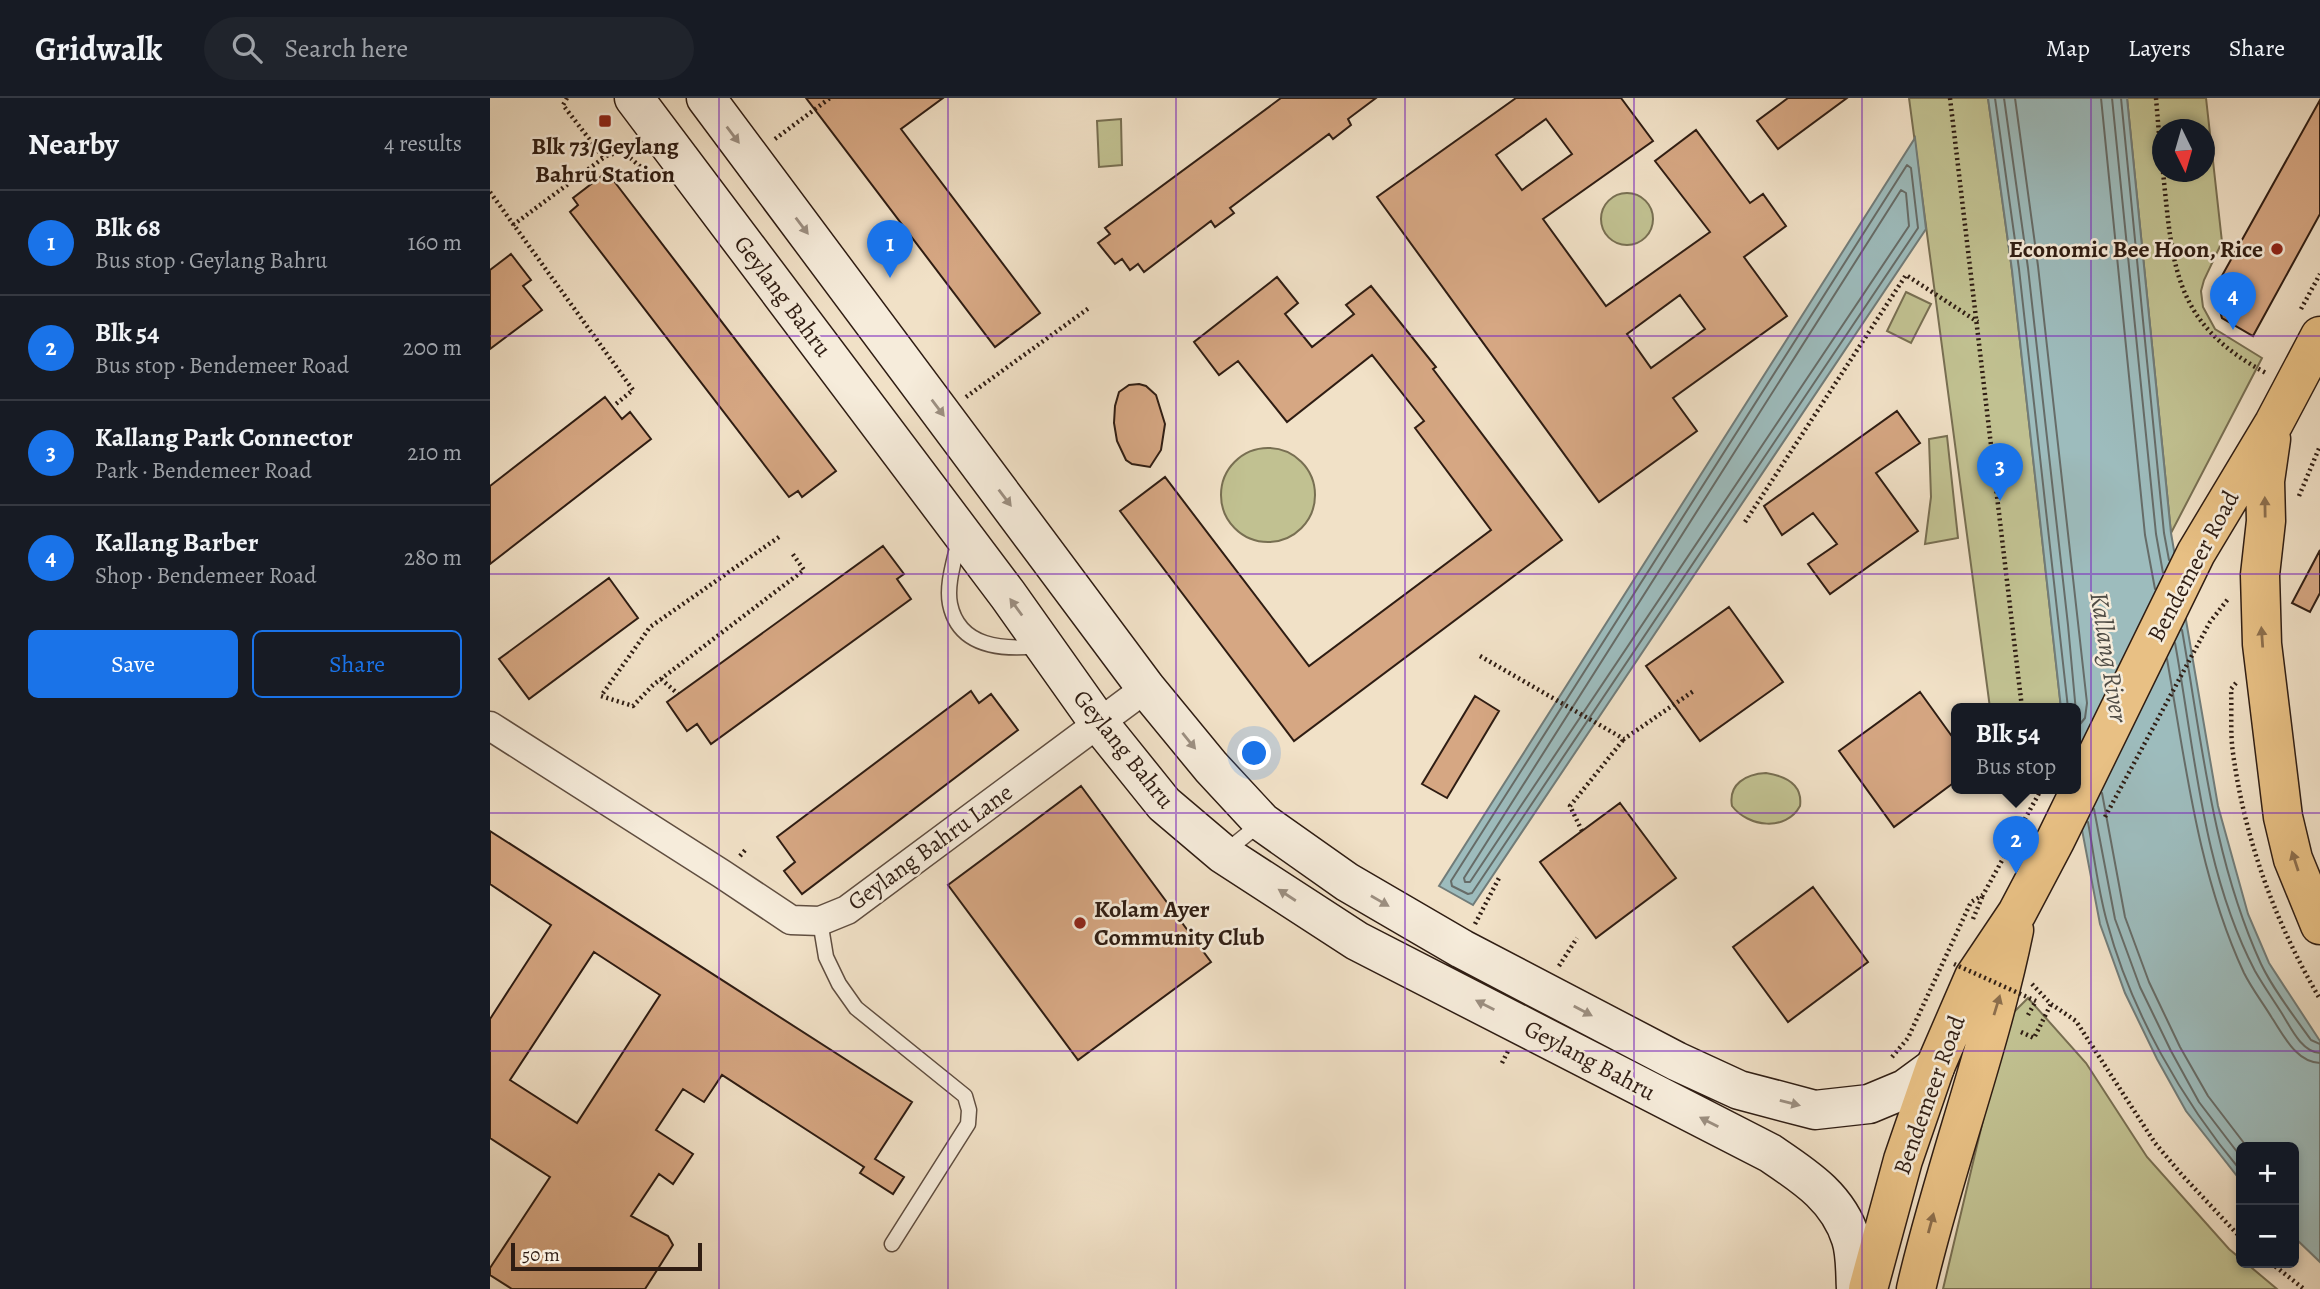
<!DOCTYPE html>
<html lang="en">
<head>
<meta charset="utf-8">
<style>
  body { margin:0; font-family:Alegreya,serif; background:#20242c; color:#f1f3f6 }
  .controls { position:absolute; right:21px; bottom:21px; display:grid; overflow:hidden; border-radius:10px; box-shadow:0 4px 10px #0003 }
  .controls button { width:63px; height:63px; display:grid; place-items:center; padding:0; border:0; border-bottom:2px solid #363941; background:#171b24; color:#f1f3f6; font:35px sans-serif }
  .compass { position:absolute; left:1662px; top:21px; width:63px; height:63px; border-radius:50%; background:#171b24; box-shadow:0 4px 10px #0003; rotate:175deg }
  .scale { position:absolute; left:21px; bottom:18px; width:191px; box-sizing:border-box; padding-left:7px; border:4px solid #2f1d13; border-top:0; font-size:19px; line-height:24px; white-space:nowrap; color:#2f1d13; -webkit-text-stroke:5px #f6ecdb; paint-order:stroke }
  .you { position:absolute; left:765px; top:656px; width:24px; height:24px; margin:-18px; border:5px solid #fff; border-radius:50%; background:#1a73e8; box-shadow:0 0 0 10px #1a73e833 }
  .badge { display:grid; place-items:center; width:46px; height:46px; border-radius:50%; background:#1a73e8; color:#fff; font-size:23px; font-weight:700 }
  .pin { position:absolute; translate:-50% -58px; filter:drop-shadow(0 2px 4px #0008) }
  .pin::after { content:''; position:absolute; top:37px; width:24px; height:21px; background:inherit; clip-path:polygon(0 0,100% 0,50% 100%) }
  .popup { position:absolute; left:1461px; top:605px; width:130px; height:91px; box-sizing:border-box; display:grid; place-content:center; border-radius:10px; background:#171b24; filter:drop-shadow(0 2px 5px #0005); font-size:23px; white-space:nowrap; color:#9ea1a6 }
  .popup b { font-size:26px; color:#f1f3f6 }
  .popup::after { content:''; position:absolute; left:50%; top:100%; margin-left:-14px; border:14px solid transparent; border-top-color:#171b24 }
  .list { margin:0; padding:0; list-style:none }
  h2 { display:flex; justify-content:space-between; align-items:center; height:91px; margin:0; padding:0 28px; font-size:30px }
  h2 small { font-size:23px; font-weight:400; color:#9ea1a6 }
  .list li { display:grid; grid-template-columns:46px 1fr auto; gap:21px; align-items:center; box-sizing:border-box; height:105px; padding:0 28px; border-top:2px solid #363941 }
  .list b { display:block; font-size:26px; white-space:nowrap }
  .list p { margin:0; font-size:23px; white-space:nowrap; color:#9ea1a6 }
  .list em { font-size:23px; font-style:normal; color:#9ea1a6 }
  .actions { display:flex; gap:14px; padding:21px 28px }
  .actions a { flex:1; padding:16px 0; border:2px solid #1a73e8; border-radius:10px; text-align:center; font-size:24px; color:#1a73e8 }
  .actions .main { background:#1a73e8; color:#fff }
  .icon { flex:none; width:38px; height:38px; fill:none; stroke:currentColor; stroke-width:2; stroke-linecap:round; stroke-linejoin:round }
  .map { position:relative; flex:none; width:1830px; height:1191px; overflow:hidden }
  header { display:flex; align-items:center; gap:42px; box-sizing:border-box; height:98px; padding:0 35px; background:#171b24; border-bottom:2px solid #363941 }
  header strong { font-size:33px }
  nav { display:flex; gap:38px; margin-inline-start:auto; font-size:24px }
  .search { width:490px; height:63px; background:#20242c; display:flex; align-items:center; gap:18px; box-sizing:border-box; padding:0 24px; border-radius:38px; color:#9ea1a6; font-size:26px }
  main { display:flex }
  aside { flex:1; background:#171b24 }
  .map>svg:first-child { display:block }
  .green { fill:#c1c191; stroke:#786f52; stroke-width:2; fill-rule:evenodd }
  .water { fill:#9dbcbd; stroke:#717c79; stroke-width:2 }
  .lines { fill:none; stroke-linecap:round; stroke-linejoin:round }
  .shore { stroke:#666c68; stroke-width:2 }
  .building { fill:#d6a783; stroke:#2f1d13; stroke-width:2; fill-rule:evenodd }
  .lane-casing { stroke:#604e40; stroke-width:17 }
  .street-casing { stroke:#604e40; stroke-width:31 }
  .secondary-casing { stroke:#2f1d13; stroke-width:41 }
  .primary-casing { stroke:#2f1d13; stroke-width:41 }
  .path { stroke:#2f1d13; stroke-width:4.5; stroke-dasharray:2 3.5; stroke-linecap:butt }
  .lane { stroke:#f6ecdb; stroke-width:14 }
  .street { stroke:#f6ecdb; stroke-width:28 }
  .secondary { stroke:#f6ecdb; stroke-width:38 }
  .primary { stroke:#e8c084; stroke-width:38 }
  .path-bridge { stroke:#2f1d13; stroke-width:4.5; stroke-dasharray:2 3.5; stroke-linecap:butt }
  .oneway { fill:#9c8f81 }
  .oneway2 { fill:#8c6e4c }
  .grid { fill:none; stroke:#7b2cbf; stroke-width:2; stroke-opacity:0.55 }
  .poi-dot { fill:#8f2418; stroke:#f6ecdb; stroke-width:2.5 }
  .labels { text-anchor:middle; dominant-baseline:central; stroke-width:5; stroke-linejoin:round; paint-order:stroke }
  .poi-label { font-size:24px; font-weight:bold; fill:#2f1d13; stroke:#f6ecdb }
  .street-label { font-size:24px; fill:#2f1d13; stroke:#f6ecdb }
  .water-label { font-size:26px; font-style:italic; fill:#504d46; stroke:#f6ecdb }
</style>
</head>
<body>
<header>
<strong>Gridwalk</strong>
<div class="search"><svg class="icon" aria-label="search" viewBox="0 0 24 24"><circle cx="10" cy="10" r="6"/><path d="M15 15l6 6"/></svg>Search here</div>
<nav><a>Map</a><a>Layers</a><a>Share</a></nav>
</header>
<main>
<aside>
<h2>Nearby<small>4 results</small></h2>
<ul class="list">
<li><span class="badge">1</span><div><b>Blk 68</b><p>Bus stop · Geylang Bahru</p></div><em>160 m</em></li>
<li><span class="badge">2</span><div><b>Blk 54</b><p>Bus stop · Bendemeer Road</p></div><em>200 m</em></li>
<li><span class="badge">3</span><div><b>Kallang Park Connector</b><p>Park · Bendemeer Road</p></div><em>210 m</em></li>
<li><span class="badge">4</span><div><b>Kallang Barber</b><p>Shop · Bendemeer Road</p></div><em>280 m</em></li>
</ul>
<div class="actions"><a class="main">Save</a><a>Share</a></div>
</aside>
<div class="map">
<svg width="1830" height="1191" viewBox="0 0 1830 1191">
  <rect width="100%" height="100%" fill="#f1e1c7"/>
  <filter id="stains"><feTurbulence type="fractalNoise" baseFrequency=".00286" numOctaves="4"/><feColorMatrix values="0 0 0 0 .2 0 0 0 0 .09 0 0 0 0 .02 0 0 0 .5 -.17"/></filter>
  <radialGradient id="worn" r=".72"><stop offset=".6" stop-color="#630" stop-opacity="0"/><stop offset="1" stop-color="#630" stop-opacity=".3"/></radialGradient>
  <path class="green" d="M 1419,0 L 1498,0 L 1522,172 L 1571,610 L 1500,610 Z
    M 1637,0 L 1716,0 L 1732,144 L 1714,182 L 1711,193 L 1713,209 L 1725,231 L 1772,260 L 1681,435 ZM 1672,32 L 1714,32 L 1714,74 L 1672,74 Z
    M 631,21 L 632,67 L 609,69 L 607,23 Z
    M1111 121a26 26 0 1 1 52 0a26 26 0 1 1-52 0Z
    M 1416,194 L 1441,206 L 1421,245 L 1397,233 Z
    M 1457,338 L 1468,440 L 1435,446 L 1441,399 L 1439,341 Z
    M731 397a47 47 0 1 1 94 0a47 47 0 1 1-94 0Z
    M 1276,675 C 1295,678 1313,686 1310,708 C 1296,734 1258,729 1242,708 C 1238,686 1256,676 1276,675 Z
    M 1538,900 L 1596,965 L 1657,1059 L 1739,1151 L 1751,1161 L 1751,1165 L 1756,1165 L 1787,1191 L 1453,1191 L 1517,921 Z"/>
  <path class="water" d="M 1498,0 L 1637,0 L 1681,435 L 1728,708 L 1758,816 L 1779,865 L 1830,943 L 1830,1164 L 1804,1139 L 1804,1049 L 1751,1049 L 1751,1083 L 1696,1013 L 1667,961 L 1635,895 L 1610,826 L 1584,690 L 1586,610 L 1571,610 L 1522,172 Z
    M 1425,40 L 1436,131 L 983,807 L 949,788 Z"/>
  <g class="lines">
    <path class="shore" d="M 1505,0 L 1529,171 L 1578,610
      M 1514,0 L 1538,170 L 1578,527 L 1586,614
      M 1525,0 L 1548,168 L 1597,605 L 1595,620 L 1586,631
      M 1611,0 L 1655,437 L 1665,491
      M 1622,0 L 1666,436 L 1673,475
      M 1631,0 L 1674,435 L 1679,462
      M 1417,67 L 1421,70 L 1428,130 L 982,795 L 978,796 L 962,788 L 961,783 Z
      M 1411,92 L 1416,95 L 1419,128 L 980,784 L 975,784 L 974,780 Z
      M 1692,532 C 1712,645 1723,761 1771,866 C 1784,893 1804,918 1821,942 L 1830,946
      M 1685,545 C 1705,654 1713,774 1765,873 C 1773,887 1782,900 1791,914 C 1800,928 1811,954 1830,955
      M 1677,561 C 1696,668 1708,776 1754,875 C 1762,891 1773,905 1782,920 C 1794,938 1806,964 1830,965
      M 1612,695 L 1635,819 L 1659,884 L 1690,949 L 1718,998 L 1757,1049
      M 1604,711 L 1625,821 L 1650,889 L 1681,953 L 1709,1004 L 1751,1059
      M 1598,724 C 1604,757 1608,792 1617,824 C 1641,913 1692,1003 1751,1073"/>
  </g>
  <path class="building" d="M 316,0 L 453,0 L 411,31 L 550,215 L 505,249 Z
    M 791,0 L 886,0 L 858,21 L 861,27 L 843,41 L 839,36 L 740,110 L 744,115 L 725,129 L 721,123 L 654,174 L 648,166 L 640,172 L 632,161 L 625,166 L 608,145 L 620,136 L 615,130 Z
    M 1026,0 L 1131,0 L 1163,43 L 1053,121 L 1116,208 L 1220,134 L 1165,63 L 1206,32 L 1260,105 L 1273,96 L 1296,128 L 1254,159 L 1297,218 L 1183,300 L 1207,333 L 1109,404 L 887,99 ZM 1056,21 L 1082,56 L 1032,92 L 1006,57 ZM 1190,197 L 1215,231 L 1161,270 L 1137,236 Z
    M 1298,0 L 1357,0 L 1288,51 L 1267,23 Z
    M 1830,2 L 1830,116 L 1763,238 L 1732,220 L 1724,192 Z
    M 117,74 L 346,373 L 312,399 L 308,393 L 299,399 L 80,114 L 88,107 L 83,100 Z
    M 21,156 L 41,182 L 33,188 L 52,212 L 0,251 L 0,172 Z
    M 787,179 L 808,205 L 795,216 L 822,249 L 864,216 L 856,207 L 881,188 L 946,269 L 943,271 L 1072,442 L 804,643 L 630,413 L 675,379 L 819,568 L 1001,432 L 925,330 L 934,323 L 882,257 L 797,324 L 748,263 L 729,277 L 704,244 Z
    M 649,286 L 656,288 L 666,297 L 675,326 L 671,352 L 660,369 L 642,366 L 636,362 L 627,343 L 624,325 L 625,308 L 629,294 L 639,287 Z
    M 115,299 L 132,321 L 140,314 L 161,341 L 0,466 L 0,388 Z
    M 1407,313 L 1430,345 L 1386,375 L 1428,433 L 1340,496 L 1318,466 L 1347,446 L 1323,415 L 1292,437 L 1274,408 Z
    M 393,448 L 414,476 L 407,481 L 421,501 L 221,646 L 207,626 L 197,633 L 177,604 Z
    M 1830,452 L 1830,495 L 1820,514 L 1802,505 Z
    M 119,480 L 148,520 L 39,601 L 9,561 Z
    M 1239,509 L 1293,584 L 1210,643 L 1156,568 Z
    M 481,593 L 489,605 L 501,596 L 528,632 L 312,796 L 294,773 L 305,764 L 287,739 Z
    M 1430,594 L 1466,644 L 1466,683 L 1404,729 L 1349,653 Z
    M 985,598 L 1009,613 L 957,700 L 932,686 Z
    M 591,688 L 721,864 L 588,962 L 458,787 Z
    M 1130,705 L 1186,780 L 1106,840 L 1050,764 Z
    M 0,733 L 422,1004 L 385,1061 L 414,1079 L 403,1096 L 370,1075 L 374,1069 L 232,977 L 214,1004 L 193,991 L 166,1032 L 203,1056 L 183,1086 L 169,1076 L 141,1118 L 178,1138 L 183,1147 L 155,1191 L 22,1191 L 0,1177 L 0,1170 L 60,1079 L 0,1040 L 0,921 L 61,827 L 0,786 ZM 104,854 L 170,897 L 87,1025 L 20,982 Z
    M 1323,789 L 1378,864 L 1298,924 L 1243,849 Z"/>
  <g class="lines">
    <defs>
      <path id="lane" d="M 469,441 C 465,461 456,486 460,506 C 469,550 514,552 549,548
        M 735,754 L 771,725
        M 330,823 L 336,859 L 349,886 L 366,910 L 475,998 L 479,1012 L 478,1026 L 402,1146"/>
      <path id="street" d="M 0,628 L 232,776 L 301,822 L 330,823 L 357,812 L 656,590"/>
      <path id="secondary" d="M 144,0 L 518,497 L 608,624 L 674,706 L 733,756 L 867,843 L 1280,1055 C 1314,1078 1348,1099 1361,1141 C 1366,1156 1365,1175 1366,1191
        M 216,0 L 656,590 L 721,669 L 772,724 L 857,784 L 972,851 L 1186,963 L 1249,992 L 1325,1012 L 1379,1006 L 1415,991 L 1445,969"/>
      <path id="primary" d="M 1781,341 L 1775,383 L 1776,423 L 1770,477 L 1772,546 L 1793,719 L 1803,761 L 1830,827
        M 1378,1191 L 1413,1062 L 1445,969 L 1484,879 L 1527,815 L 1565,743 L 1706,455 L 1784,325 L 1830,238
        M 1426,1191 C 1454,1070 1499,954 1524,832"/>
    </defs>
    <use href="#lane" class="lane-casing"/>
    <use href="#street" class="street-casing"/>
    <use href="#secondary" class="secondary-casing"/>
    <use href="#primary" class="primary-casing"/>
    <path class="path" d="M 77,0 L 73,7 L 113,59 L 132,53 L 159,76
      M 1460,0 L 1532,610
      M 1666,0 L 1672,72
      M 285,41 L 340,0
      M 1673,74 C 1683,169 1683,225 1776,275
      M 0,94 L 143,292 L 126,306
      M 23,127 L 128,49
      M 1811,211 L 1830,176
      M 476,299 L 599,210
      M 1809,398 L 1830,348
      M 1255,424 L 1416,177 L 1488,224
      M 289,439 L 160,529 L 111,598 L 143,608 L 163,587 L 314,472 L 302,455
      M 990,558 L 1134,641 L 1205,592
      M 171,581 L 188,596
      M 1746,585 L 1741,591 C 1742,612 1740,635 1743,655 C 1755,743 1786,826 1830,901
      M 1615,719 L 1720,524 L 1738,501
      M 1092,733 L 1080,708 L 1134,641
      M 250,758 L 257,750
      M 1483,821 L 1493,797
      M 985,826 L 1009,780
      M 1069,868 L 1087,840
      M 1542,886 L 1561,906 L 1586,923 L 1665,1045 L 1692,1077 L 1751,1140
      M 1538,917 L 1546,903
      M 1531,934 L 1544,940 L 1561,906
      M 1402,959 L 1418,940 L 1481,804 L 1493,797 L 1552,690
      M 1012,965 L 1018,953
      M 1781,1165 L 1814,1191"/>
    <use href="#lane" class="lane"/>
    <use href="#street" class="street"/>
    <use href="#secondary" class="secondary"/>
    <use href="#primary" class="primary"/>
    <path class="path-bridge" d="M 1464,866 L 1546,903"/>
  </g>
  <defs><path id="oneway-solid" d="M-6-.8H1V-3.2L6.5 0L1 3.2V.8H-6Z" transform="scale(1.75)"/></defs>
  <g class="oneway">
    <use href="#oneway-solid" transform="translate(243 37) rotate(53)"/>
    <use href="#oneway-solid" transform="translate(312 128) rotate(53)"/>
    <use href="#oneway-solid" transform="translate(448 310) rotate(53)"/>
    <use href="#oneway-solid" transform="translate(515 400) rotate(53)"/>
    <use href="#oneway-solid" transform="translate(526 509) rotate(-126)"/>
    <use href="#oneway-solid" transform="translate(699 643) rotate(51)"/>
    <use href="#oneway-solid" transform="translate(797 797) rotate(-147)"/>
    <use href="#oneway-solid" transform="translate(890 803) rotate(30)"/>
    <use href="#oneway-solid" transform="translate(995 907) rotate(-153)"/>
    <use href="#oneway-solid" transform="translate(1093 913) rotate(28)"/>
    <use href="#oneway-solid" transform="translate(1300 1005) rotate(14)"/>
    <use href="#oneway-solid" transform="translate(1219 1024) rotate(-153)"/>
  </g>
  <g class="oneway2">
    <use href="#oneway-solid" transform="translate(1775 409) rotate(-91)"/>
    <use href="#oneway-solid" transform="translate(1772 539) rotate(-94)"/>
    <use href="#oneway-solid" transform="translate(1805 763) rotate(-108)"/>
    <use href="#oneway-solid" transform="translate(1507 907) rotate(-73)"/>
    <use href="#oneway-solid" transform="translate(1441 1125) rotate(-75)"/>
  </g>
  <path class="grid" d="M 229,0 L 229,1191M 458,0 L 458,1191M 686,0 L 686,1191M 915,0 L 915,1191M 1144,0 L 1144,1191M 1372,0 L 1372,1191M 1601,0 L 1601,1191M 0,238 L 1830,238M 0,476 L 1830,476M 0,715 L 1830,715M 0,953 L 1830,953"/>
  <g class="poi-dot">
    <rect x="108" y="16" width="14" height="14" rx="3.5"/>
    <circle cx="1787" cy="151" r="7"/>
    <circle cx="590" cy="825" r="7"/>
  </g>
  <g class="labels">
    <g class="poi-label">
      <text x="115" y="48">Blk 73/Geylang<tspan x="115" dy="28">Bahru Station</tspan></text>
      <text x="1773" y="151" text-anchor="end">Economic Bee Hoon, Rice</text>
      <text x="604" y="811" text-anchor="start">Kolam Ayer<tspan x="604" dy="28">Community Club</tspan></text>
    </g>
    <g class="street-label">
      <text transform="translate(293 198) rotate(53)">Geylang Bahru</text>
      <text transform="translate(1703 468) rotate(-62)">Bendemeer Road</text>
      <text transform="translate(634 651) rotate(51)">Geylang Bahru</text>
      <text transform="translate(440 749) rotate(-36)">Geylang Bahru Lane</text>
      <text transform="translate(1100 962) rotate(28)">Geylang Bahru</text>
      <text transform="translate(1439 997) rotate(-70)">Bendemeer Road</text>
    </g>
    <g class="water-label">
      <text transform="translate(1619 559) rotate(81)">Kallang River</text>
    </g>
  </g>
  <rect width="100%" height="100%" filter="url(#stains)"/>
  <rect width="100%" height="100%" fill="url(#worn)"/>
</svg>
<div class="controls">
<button>+</button>
<button>−</button>
</div>
<svg class="compass" viewBox="-18 -18 36 36"><path d="M0-13l5 13h-10z" fill="#e53935"/><path d="M0 13l5-13h-10z" fill="#9ea1a6"/></svg>
<div class="scale">50 m</div>
<div class="you"></div>
<div class="pin badge" style="left:400px;top:180px">1</div>
<div class="pin badge" style="left:1526px;top:776px">2</div>
<div class="popup"><b>Blk 54</b>Bus stop</div>
<div class="pin badge" style="left:1510px;top:403px">3</div>
<div class="pin badge" style="left:1743px;top:232px">4</div>
</div>
</main>
</body>
</html>
